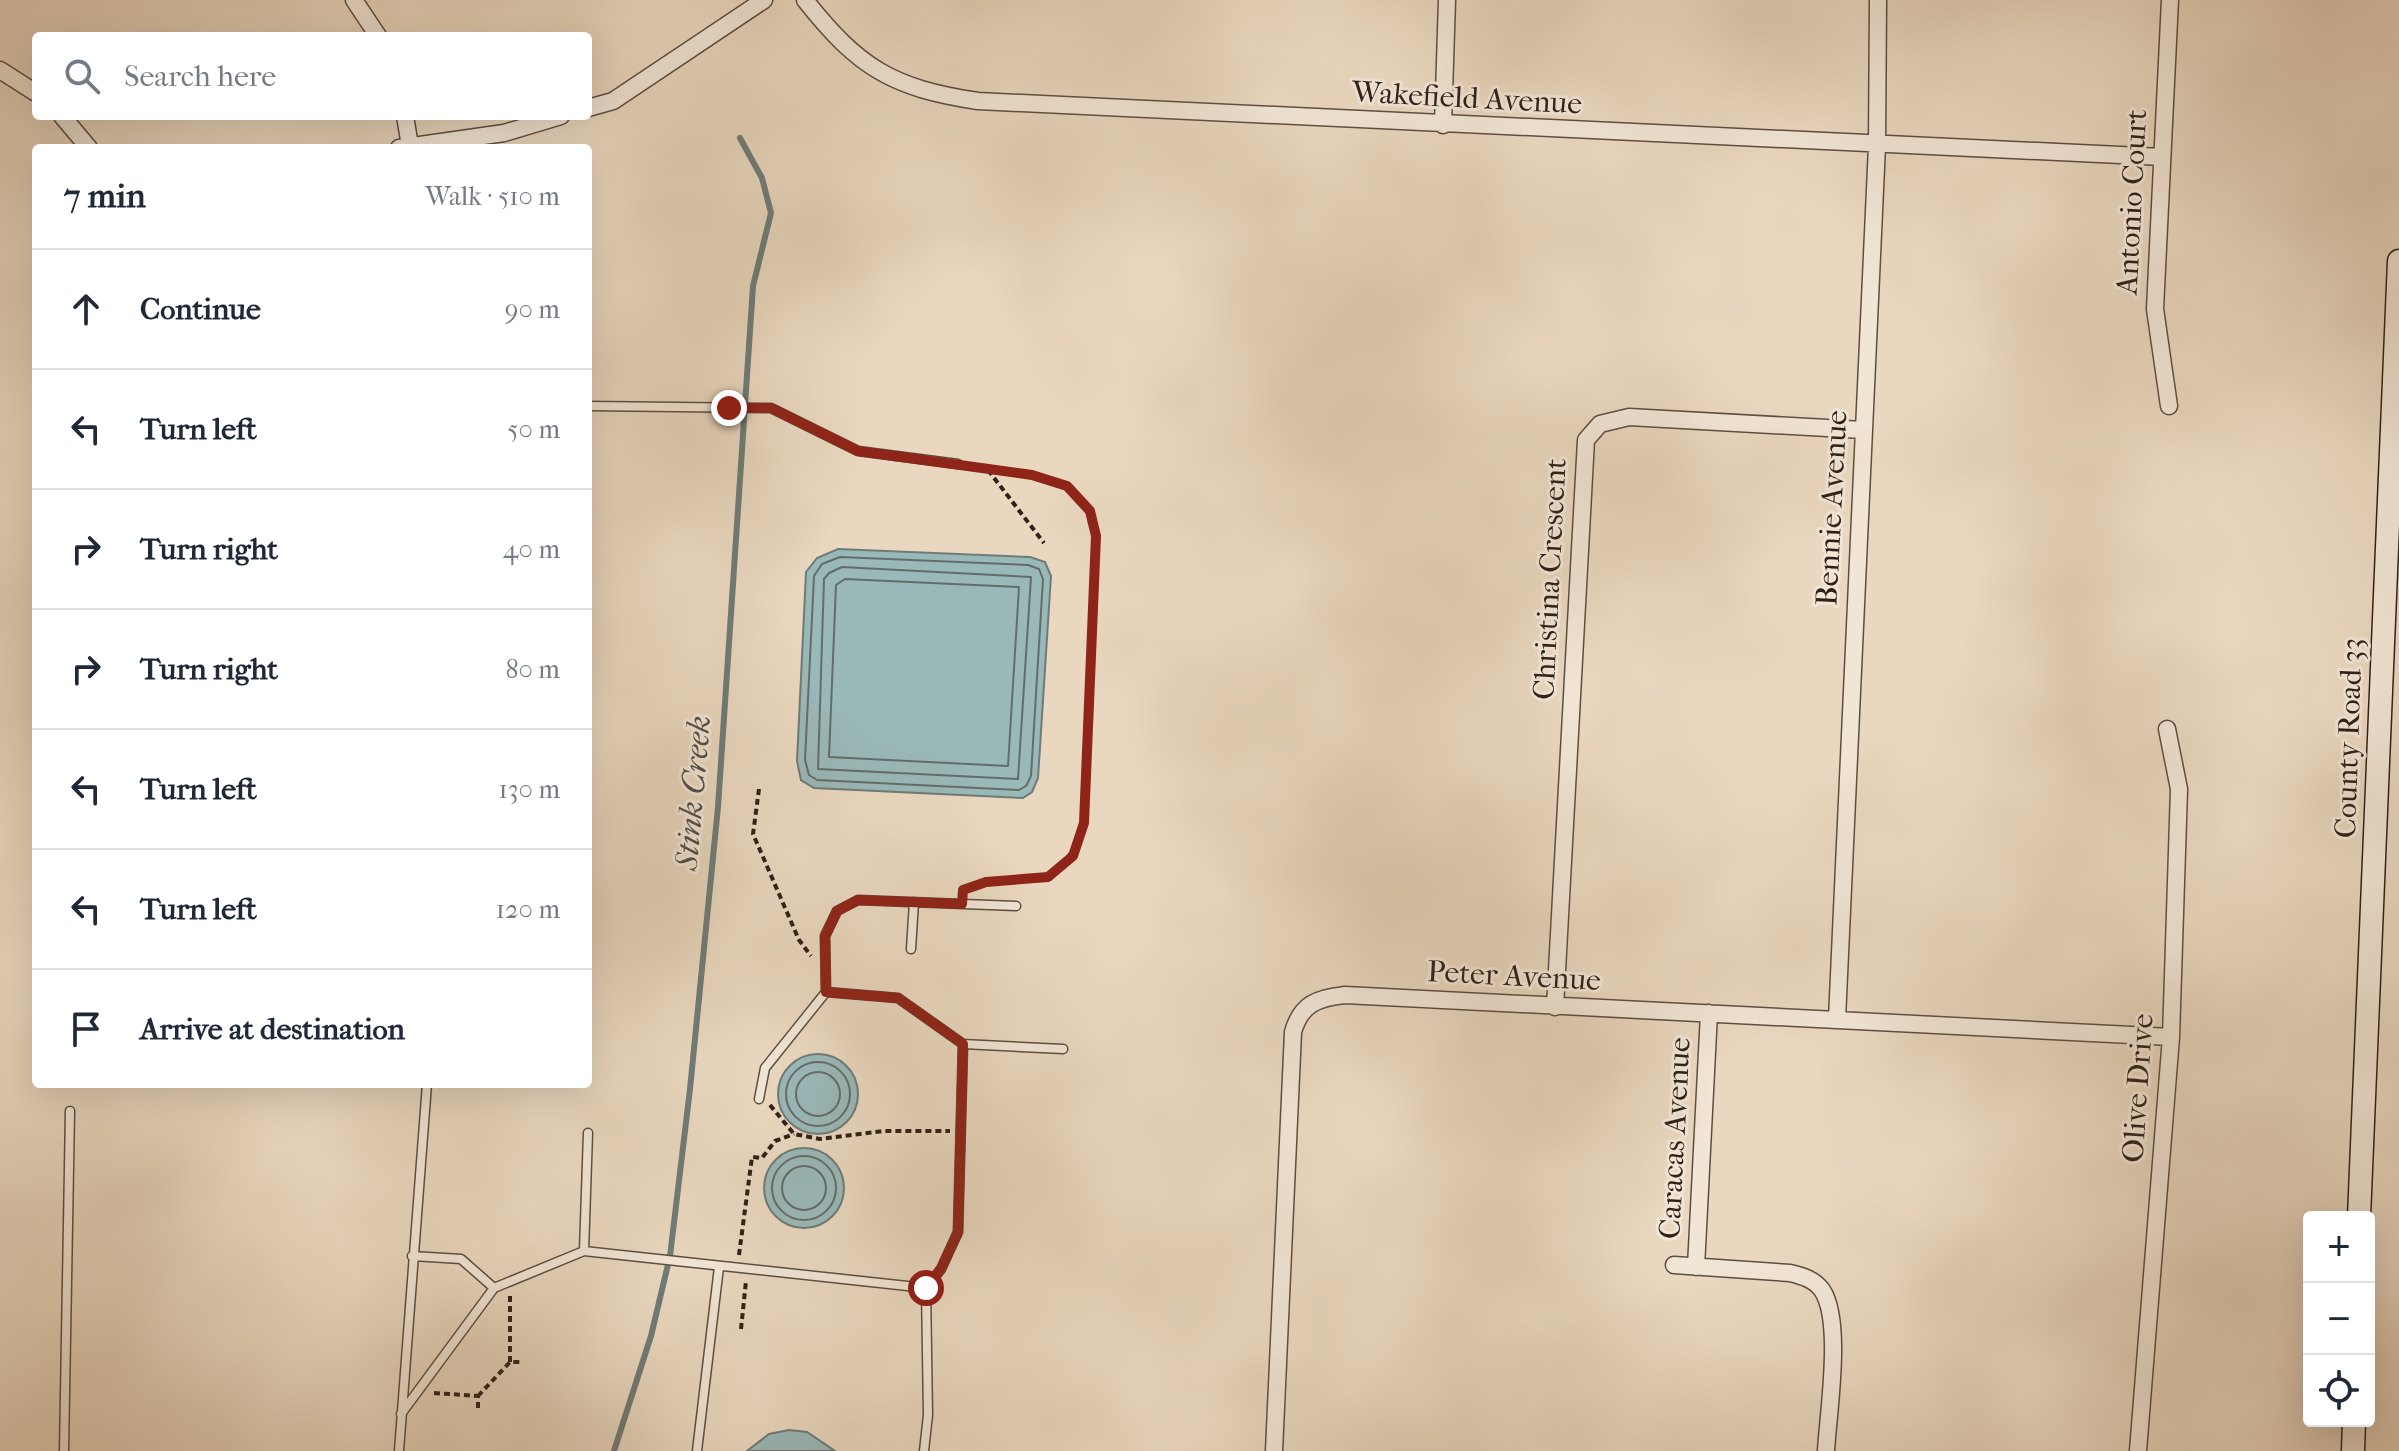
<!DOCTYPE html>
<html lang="en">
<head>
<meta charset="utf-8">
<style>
  body { margin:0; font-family:"IM FELL French Canon",serif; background:#f2f2f3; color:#1f2937 }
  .controls { position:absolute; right:24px; bottom:24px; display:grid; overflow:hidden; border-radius:8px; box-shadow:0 8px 32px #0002 }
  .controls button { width:72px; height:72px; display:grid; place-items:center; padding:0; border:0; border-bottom:2px solid #e0e1e3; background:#fff; color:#1f2937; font:40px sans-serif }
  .stop { position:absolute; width:24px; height:24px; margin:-18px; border:6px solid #8f2418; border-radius:50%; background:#fff }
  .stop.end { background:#8f2418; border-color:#fff; box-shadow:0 2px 8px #0008 }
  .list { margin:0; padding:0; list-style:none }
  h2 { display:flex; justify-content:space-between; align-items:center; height:104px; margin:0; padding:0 32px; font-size:34px }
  h2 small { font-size:26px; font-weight:400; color:#747a83 }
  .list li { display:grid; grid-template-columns:52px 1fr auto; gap:24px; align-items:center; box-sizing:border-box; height:120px; padding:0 32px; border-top:2px solid #e0e1e3 }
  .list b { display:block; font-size:30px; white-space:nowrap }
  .list em { font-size:26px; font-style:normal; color:#747a83 }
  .icon { flex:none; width:44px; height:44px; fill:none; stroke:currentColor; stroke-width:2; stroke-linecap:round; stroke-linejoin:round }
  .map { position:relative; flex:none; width:2399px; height:1451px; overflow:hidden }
  .search { position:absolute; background:#fff; box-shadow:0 8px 32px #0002; left:32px; top:32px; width:560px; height:88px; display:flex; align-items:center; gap:20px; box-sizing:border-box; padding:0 28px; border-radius:8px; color:#747a83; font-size:30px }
  .panel { position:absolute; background:#fff; box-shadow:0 8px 32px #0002; left:32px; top:144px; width:560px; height:944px; border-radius:8px }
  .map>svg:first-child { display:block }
  .water { fill:#99b8b8; stroke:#6f7b78; stroke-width:2 }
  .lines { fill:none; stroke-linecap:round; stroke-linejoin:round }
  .shore { stroke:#646c68; stroke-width:2 }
  .stream { stroke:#6f7b78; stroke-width:6 }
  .lane-casing { stroke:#5e4e42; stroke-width:11 }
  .street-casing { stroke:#5e4e42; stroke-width:19 }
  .secondary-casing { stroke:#302019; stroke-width:25 }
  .path { stroke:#302019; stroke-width:4; stroke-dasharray:6 4; stroke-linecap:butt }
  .lane { stroke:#f1e5d5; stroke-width:8 }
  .street { stroke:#f1e5d5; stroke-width:16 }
  .secondary { stroke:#f1e5d5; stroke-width:22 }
  .route { stroke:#8f2418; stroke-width:10 }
  .labels { text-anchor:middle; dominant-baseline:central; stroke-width:6; stroke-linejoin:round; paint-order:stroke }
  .street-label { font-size:30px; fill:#302019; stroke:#f1e5d5 }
  .water-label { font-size:32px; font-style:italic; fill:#504e49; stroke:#f1e5d5 }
</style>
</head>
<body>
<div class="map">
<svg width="2399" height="1451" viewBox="0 0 2399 1451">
  <rect width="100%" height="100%" fill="#e9d7bf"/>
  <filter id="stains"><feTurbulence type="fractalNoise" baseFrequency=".0025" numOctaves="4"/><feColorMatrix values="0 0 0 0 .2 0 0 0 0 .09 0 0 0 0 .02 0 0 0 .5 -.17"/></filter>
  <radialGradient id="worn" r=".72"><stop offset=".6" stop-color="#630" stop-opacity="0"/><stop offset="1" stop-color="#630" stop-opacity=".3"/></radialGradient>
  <path class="water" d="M 838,549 L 1030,557 L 1045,562 L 1051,576 L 1038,778 L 1032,792 L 1023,798 L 814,788 L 801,780 L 797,761 L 806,572 L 817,558 Z
    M778 1094a40 40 0 1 1 80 0a40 40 0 1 1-80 0Z
    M764 1188a40 40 0 1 1 80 0a40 40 0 1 1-80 0Z
    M 789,1430 L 807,1432 L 835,1451 L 747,1451 L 769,1434 Z"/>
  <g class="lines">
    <path class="shore" d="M 840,557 L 1028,565 L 1039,569 L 1043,579 L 1031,776 L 1026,786 L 1019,790 L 817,780 L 809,775 L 805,760 L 814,576 L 822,564 Z
      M 842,567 L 1031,577 L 1018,779 L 818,769 L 824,579 L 829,573 Z
      M 845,579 L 1019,587 L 1008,766 L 829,757 L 836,585 Z
      M786 1094a32 32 0 1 1 64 0a32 32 0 1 1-64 0Z
      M796 1094a22 22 0 1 1 44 0a22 22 0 1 1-44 0Z
      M772 1188a32 32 0 1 1 64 0a32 32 0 1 1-64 0Z
      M782 1188a22 22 0 1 1 44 0a22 22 0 1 1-44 0Z"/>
    <path class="stream" d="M 614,1451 L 651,1336 L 670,1256 L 690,1089 L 718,807 L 753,286 L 771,213 L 762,178 L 740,138"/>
    <defs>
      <path id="lane" d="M 588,406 L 771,408 L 858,451 L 958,464
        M 911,949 L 914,902
        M 963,1044 L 1063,1049
        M 759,1099 L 765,1068 L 826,992
        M 584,1251 L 588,1133
        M 412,1256 L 461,1259 L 494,1288
        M 926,1288 L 941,1269 L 958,1232 L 963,1044 L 898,998 L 826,992 L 825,936 L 837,911 L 858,900 L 1016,906
        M 401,1414 L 494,1288 L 584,1251 L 926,1288 L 928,1415 L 924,1451
        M 64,1451 L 70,1111
        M 399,1451 L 427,1084
        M 697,1451 L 719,1267"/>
      <path id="street" d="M 354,0 L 378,36
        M 805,0 C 859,68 892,88 978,101 L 2162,157
        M 0,70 L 36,93
        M 588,108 L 613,101 L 764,0
        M 62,116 L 89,148
        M 405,116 L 410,146
        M 1443,125 L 1447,0
        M 399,148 L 504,133 L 561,116
        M 2169,406 L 2155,309 L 2170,0
        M 1555,1007 L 1586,440 L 1600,424 L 1629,417 L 1863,430
        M 1837,1019 L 1877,146 L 1878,0
        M 1674,1265 L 1790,1273 C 1802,1276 1814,1279 1822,1290 C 1843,1321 1828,1413 1826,1451
        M 1696,1267 L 1709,1013
        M 1274,1451 L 1293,1032 C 1301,1004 1317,998 1345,995 L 2171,1037
        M 2138,1451 L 2171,1037 L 2179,789 L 2167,729"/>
      <path id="secondary" d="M 2359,1217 L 2399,261
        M 2353,1451 L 2354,1421"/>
    </defs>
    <use href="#lane" class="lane-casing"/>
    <use href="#street" class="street-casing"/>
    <use href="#secondary" class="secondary-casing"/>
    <path class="path" d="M 988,470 L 1044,543
      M 759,789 L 753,834 L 799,940 L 811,956
      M 965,890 C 1027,866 1057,903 1084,823 L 1096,536 C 1094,528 1093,518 1090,511 C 1068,471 1008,472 969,465
      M 770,1105 L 794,1134 L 820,1139 L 883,1131 L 950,1131
      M 739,1255 L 752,1157 L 762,1158 L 775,1141 L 794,1134
      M 741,1329 L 746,1281
      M 510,1362 L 510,1296
      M 434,1393 L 478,1396 L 478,1409
      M 478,1396 L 510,1362 L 522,1362"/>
    <use href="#lane" class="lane"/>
    <use href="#street" class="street"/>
    <use href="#secondary" class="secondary"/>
  </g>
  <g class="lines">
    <path class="route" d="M 729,408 L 771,408 L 858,451 L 1032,475 L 1067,486 L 1090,511 L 1096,536 L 1084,823 L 1073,856 L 1048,877 L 986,882 L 963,890 L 962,904 L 858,900 L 837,911 L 825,936 L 826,992 L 898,998 L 963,1044 L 958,1232 L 941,1269 L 926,1288"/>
  </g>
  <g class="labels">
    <g class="street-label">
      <text transform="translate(1467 98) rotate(3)">Wakefield Avenue</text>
      <text transform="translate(2132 202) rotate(-87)">Antonio Court</text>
      <text transform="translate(1832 508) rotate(-87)">Bennie Avenue</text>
      <text transform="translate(1550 579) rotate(-87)">Christina Crescent</text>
      <text transform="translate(2349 738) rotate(-88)">County Road 33</text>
      <text transform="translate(1514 976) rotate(3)">Peter Avenue</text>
      <text transform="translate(2138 1088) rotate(-86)">Olive Drive</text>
      <text transform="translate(1675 1138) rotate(-87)">Caracas Avenue</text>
    </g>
    <g class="water-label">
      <text transform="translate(693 793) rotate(-85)">Stink Creek</text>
    </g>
  </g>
  <rect width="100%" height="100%" filter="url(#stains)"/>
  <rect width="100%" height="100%" fill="url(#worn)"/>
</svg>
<div class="controls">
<button>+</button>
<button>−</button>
<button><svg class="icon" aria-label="locate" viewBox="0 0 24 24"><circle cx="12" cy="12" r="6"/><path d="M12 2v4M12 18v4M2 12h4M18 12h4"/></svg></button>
</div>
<div class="stop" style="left:926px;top:1288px"></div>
<div class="stop end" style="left:729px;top:408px"></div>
<div class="search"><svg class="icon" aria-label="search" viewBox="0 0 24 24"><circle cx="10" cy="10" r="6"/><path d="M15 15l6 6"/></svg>Search here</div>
<section class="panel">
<h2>7 min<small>Walk · 510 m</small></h2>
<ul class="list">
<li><svg class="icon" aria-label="ahead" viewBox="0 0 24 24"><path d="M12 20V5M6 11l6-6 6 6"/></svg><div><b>Continue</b></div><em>90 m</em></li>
<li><svg class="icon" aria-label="left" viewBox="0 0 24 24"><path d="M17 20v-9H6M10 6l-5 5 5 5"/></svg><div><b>Turn left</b></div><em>50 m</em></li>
<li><svg class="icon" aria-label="right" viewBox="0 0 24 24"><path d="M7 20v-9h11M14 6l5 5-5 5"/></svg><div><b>Turn right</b></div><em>40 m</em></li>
<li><svg class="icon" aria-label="right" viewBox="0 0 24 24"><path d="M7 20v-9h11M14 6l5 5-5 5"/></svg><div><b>Turn right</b></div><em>80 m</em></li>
<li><svg class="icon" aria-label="left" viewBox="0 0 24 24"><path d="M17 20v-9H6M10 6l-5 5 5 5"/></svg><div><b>Turn left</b></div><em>130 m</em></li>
<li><svg class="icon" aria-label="left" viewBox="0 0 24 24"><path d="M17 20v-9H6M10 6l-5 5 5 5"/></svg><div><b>Turn left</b></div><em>120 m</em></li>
<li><svg class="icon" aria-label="arrive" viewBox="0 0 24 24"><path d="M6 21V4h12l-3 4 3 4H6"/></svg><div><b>Arrive at destination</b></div></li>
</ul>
</section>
</div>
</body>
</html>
